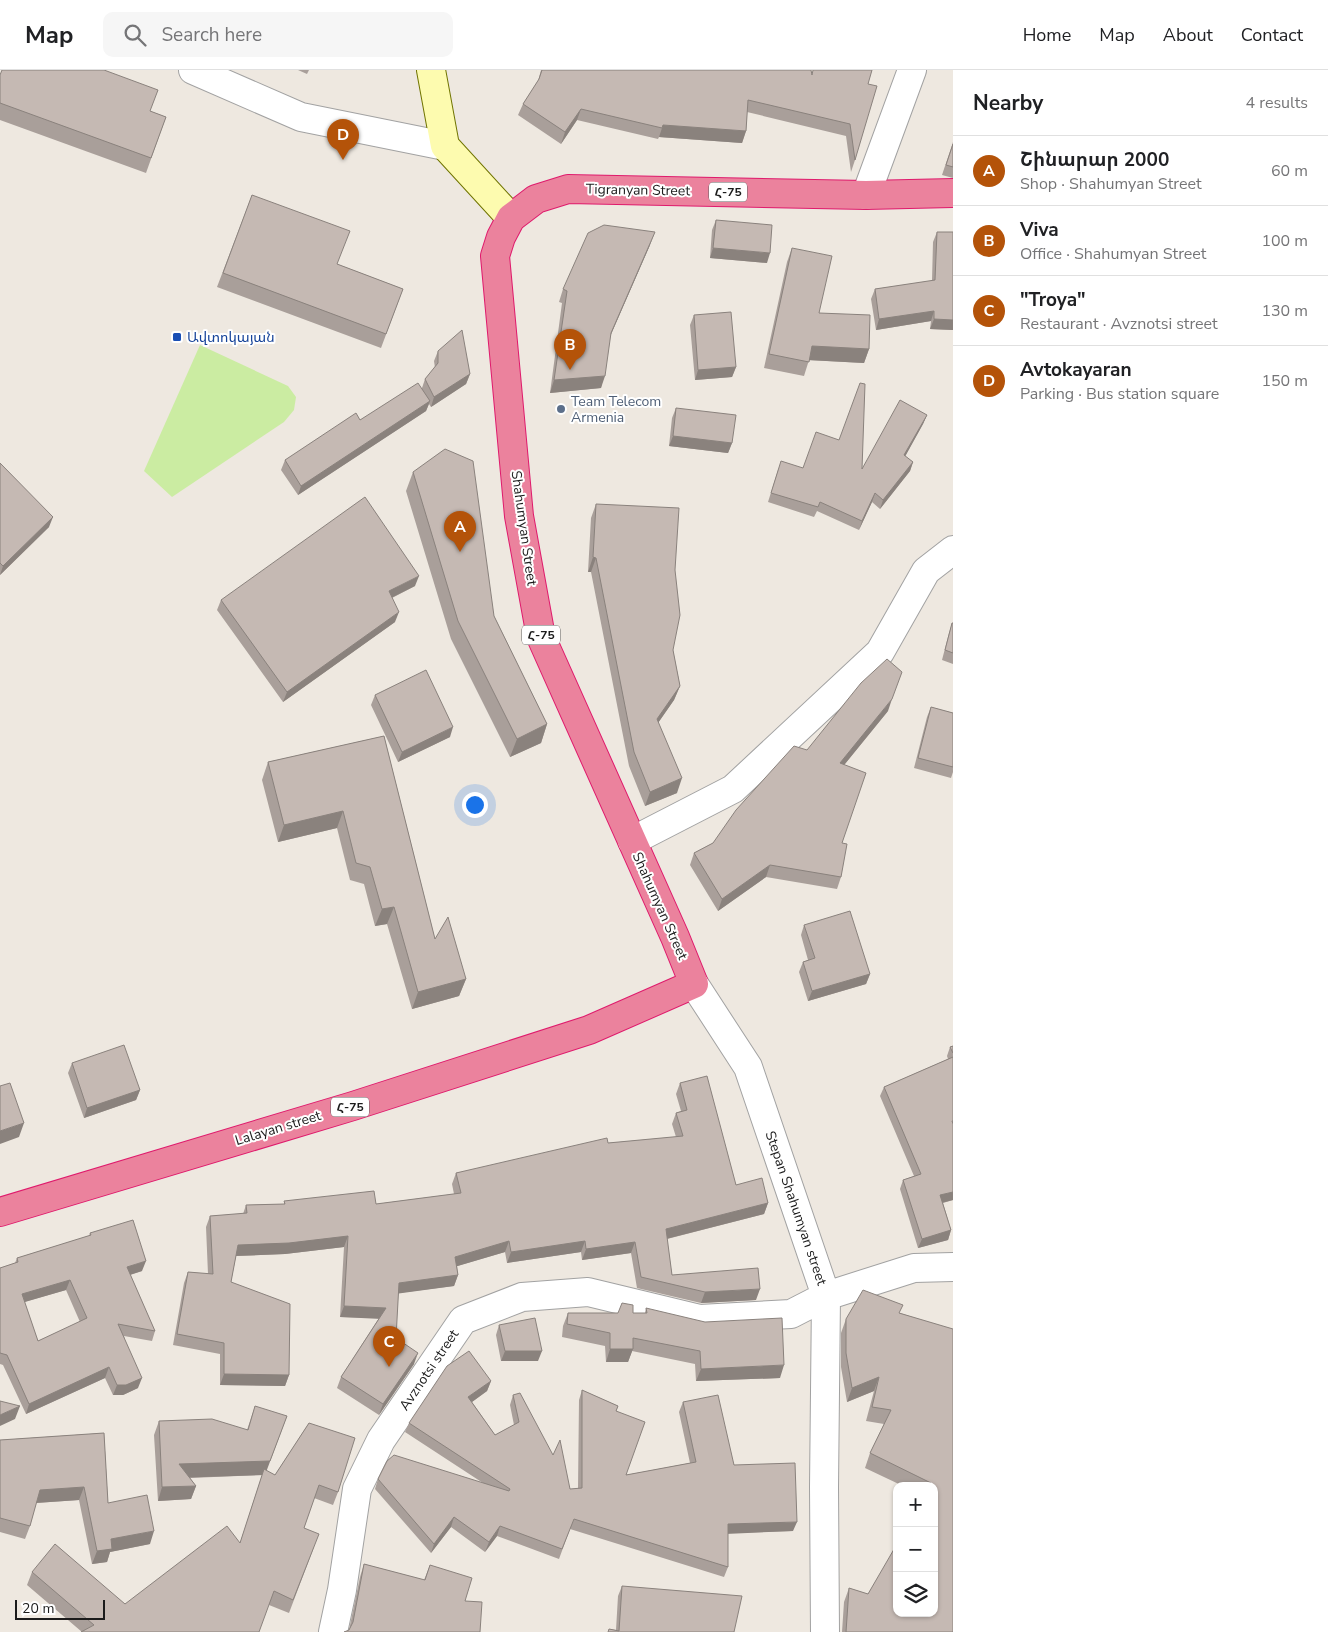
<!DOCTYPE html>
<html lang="en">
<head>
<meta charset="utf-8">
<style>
  body { margin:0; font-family:"Nunito Sans","Noto Sans Armenian",sans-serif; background:#f6f6f6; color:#202124 }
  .controls { position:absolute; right:15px; bottom:15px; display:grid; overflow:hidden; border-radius:10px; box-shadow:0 1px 4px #0004 }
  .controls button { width:45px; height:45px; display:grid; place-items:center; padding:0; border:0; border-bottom:1px solid #e0e0e0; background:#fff; color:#202124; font:25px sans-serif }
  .scale { position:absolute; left:15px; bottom:12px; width:90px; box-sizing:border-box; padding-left:5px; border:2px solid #1b1b1b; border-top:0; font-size:14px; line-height:18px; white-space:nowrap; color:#1b1b1b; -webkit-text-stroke:4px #fff; paint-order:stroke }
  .you { position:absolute; left:474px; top:734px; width:18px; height:18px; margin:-12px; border:4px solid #fff; border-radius:50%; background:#1a73e8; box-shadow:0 0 0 8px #1a73e833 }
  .badge { display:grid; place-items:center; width:32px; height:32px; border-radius:50%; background:#b45309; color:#fff; font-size:16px; font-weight:700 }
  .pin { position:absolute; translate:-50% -41px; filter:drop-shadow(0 1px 2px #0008) }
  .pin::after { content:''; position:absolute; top:26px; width:18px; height:15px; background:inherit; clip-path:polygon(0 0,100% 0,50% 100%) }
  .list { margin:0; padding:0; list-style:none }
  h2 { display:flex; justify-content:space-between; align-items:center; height:65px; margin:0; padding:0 20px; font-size:21px }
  h2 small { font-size:16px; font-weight:400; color:#757577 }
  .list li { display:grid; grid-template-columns:32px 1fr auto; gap:15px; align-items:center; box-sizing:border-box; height:70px; padding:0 20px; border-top:1px solid #e0e0e0 }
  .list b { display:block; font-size:19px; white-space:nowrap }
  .list p { margin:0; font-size:16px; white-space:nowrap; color:#757577 }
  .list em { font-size:16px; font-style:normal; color:#757577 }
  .icon { flex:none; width:28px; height:28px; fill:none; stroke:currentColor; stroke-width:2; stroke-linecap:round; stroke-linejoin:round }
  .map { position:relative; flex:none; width:953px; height:1562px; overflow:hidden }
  header { display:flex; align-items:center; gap:30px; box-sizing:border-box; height:70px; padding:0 25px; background:#fff; border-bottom:1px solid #e0e0e0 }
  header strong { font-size:24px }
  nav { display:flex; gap:28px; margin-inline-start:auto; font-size:18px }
  .search { width:350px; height:45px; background:#f6f6f6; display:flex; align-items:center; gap:12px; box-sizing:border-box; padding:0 18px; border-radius:10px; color:#757577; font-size:19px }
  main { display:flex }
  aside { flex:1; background:#fff }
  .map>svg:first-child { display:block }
  .grass { fill:#cbeca2 }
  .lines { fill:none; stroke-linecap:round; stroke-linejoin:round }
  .street-casing { stroke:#a2a2a2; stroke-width:30 }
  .secondary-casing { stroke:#707400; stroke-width:30 }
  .highway-casing { stroke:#df1a6c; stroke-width:30 }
  .street { stroke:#fff; stroke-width:28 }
  .secondary { stroke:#fdfbaf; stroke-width:28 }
  .highway { stroke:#eb829d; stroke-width:28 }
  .wall { fill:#a99f9a; fill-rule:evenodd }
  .shaded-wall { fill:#8a827d }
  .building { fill:#c5b9b3; stroke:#8a827d; fill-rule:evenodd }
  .transit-dot { fill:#1a4fb4; stroke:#fff; stroke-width:2 }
  .service-dot { fill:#5c6f8a; stroke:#fff; stroke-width:2 }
  .labels { text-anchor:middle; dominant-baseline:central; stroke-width:4; stroke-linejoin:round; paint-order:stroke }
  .shield { fill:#fff; stroke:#5f5f5f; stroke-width:1 }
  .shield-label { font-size:12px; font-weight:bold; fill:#1b1b1b }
  .street-label { font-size:14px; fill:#1b1b1b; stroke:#fff }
  .transit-label { font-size:14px; fill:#164399; stroke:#fff; text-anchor:start }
  .service-label { font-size:14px; fill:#4e5e75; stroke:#fff; text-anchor:start }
</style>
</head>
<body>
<header>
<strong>Map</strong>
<div class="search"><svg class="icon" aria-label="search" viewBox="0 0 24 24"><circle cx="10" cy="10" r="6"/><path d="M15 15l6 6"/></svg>Search here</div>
<nav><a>Home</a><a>Map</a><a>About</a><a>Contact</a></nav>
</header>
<main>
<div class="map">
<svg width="953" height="1562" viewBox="0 0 953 1562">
  <rect width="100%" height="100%" fill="#eee8e0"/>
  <path class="grass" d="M 200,275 L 288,316 L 296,327 L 294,340 L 284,352 L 172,427 L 144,401 Z"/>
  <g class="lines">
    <defs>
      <path id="street" d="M 193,0 L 301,47 L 445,76
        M 866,125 L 912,0
        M 632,771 L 733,719 L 880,582 L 926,501 L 953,480
        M 694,914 L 748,997 L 826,1226 L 824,1417 L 825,1562
        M 333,1562 L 342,1520 L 357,1419 L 381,1370 L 463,1250 L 522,1227 L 588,1222 L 700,1249 L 791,1244 L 826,1226 L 914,1198 L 953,1197"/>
      <path id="secondary" d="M 431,0 L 445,76 L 511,148"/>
      <path id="highway" d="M 0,1142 L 353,1036 L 589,960 L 694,914 L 675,867 L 541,567 L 519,446 L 495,186 L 501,167 L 511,148 L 536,129 L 568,119 L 866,125 L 953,123"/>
    </defs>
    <use href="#street" class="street-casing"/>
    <use href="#secondary" class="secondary-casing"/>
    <use href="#highway" class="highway-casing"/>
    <use href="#street" class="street"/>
    <use href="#secondary" class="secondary"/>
    <use href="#highway" class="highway"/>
  </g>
  <path class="wall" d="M 298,0 L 309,0 L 307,4 Z
    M 541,0 L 811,0 L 811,4 L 868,14 L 855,90 L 851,102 L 846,66 L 747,42 L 746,61 L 742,73 L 659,67 L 658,69 L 577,50 L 561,74 L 518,45 L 523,34 L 538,11 Z
    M 0,5 L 150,41 L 166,47 L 146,103 L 0,50 Z
    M 953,72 L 953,108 L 942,105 Z
    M 252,125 L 337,194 L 403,219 L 381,278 L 217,217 Z
    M 716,150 L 767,193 L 710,188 L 712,160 Z
    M 937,162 L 953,260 L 930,259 L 931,251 L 876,260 L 871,229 L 875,219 L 932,211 L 933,172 Z
    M 650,175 L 610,266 L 601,318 L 550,323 L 562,233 L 559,232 L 563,219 Z
    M 792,178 L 819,243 L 869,279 L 864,293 L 809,290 L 804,306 L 764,298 L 787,192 Z
    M 694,245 L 736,297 L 732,307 L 695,310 L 690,255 Z
    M 438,281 L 470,304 L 466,314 L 431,337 L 429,334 L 426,341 L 298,425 L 281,400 L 285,390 L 360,350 L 422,318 L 425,309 L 435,298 L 434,291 Z
    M 676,338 L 732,373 L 728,383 L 669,376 L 672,348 Z
    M 927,345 L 923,354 L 905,386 L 913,392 L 910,401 L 880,439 L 872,432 L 859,460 L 817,441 L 814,447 L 768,432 L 778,400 L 803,398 L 862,399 Z
    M 0,393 L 49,457 L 0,505 Z
    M 413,402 L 494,546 L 547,654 L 541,673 L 510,687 L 451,569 L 406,421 Z
    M 596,434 L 675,500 L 673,580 L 680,616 L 674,630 L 658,653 L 677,723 L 645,736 L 629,696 L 591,502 L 588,502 L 591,448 Z
    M 415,516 L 392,528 L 395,552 L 283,632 L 217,540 L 221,530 Z
    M 952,553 L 953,553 L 953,594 L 942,590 L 949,563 Z
    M 375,625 L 450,667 L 398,692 L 371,635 Z
    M 931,637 L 953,643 L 953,702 L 951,708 L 914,698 L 927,647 Z
    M 888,641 L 844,695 L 841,807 L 837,819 L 766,807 L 718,841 L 690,795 L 694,783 L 713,773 L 807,680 Z
    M 384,666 L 435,869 L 466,909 L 459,926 L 412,939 L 387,854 L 375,856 L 364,814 L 350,810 L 337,758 L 278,772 L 262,710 L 268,692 Z
    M 804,855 L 870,904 L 866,914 L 808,931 L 799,902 L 803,892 L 808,890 L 801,865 Z
    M 953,976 L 953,1130 L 943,1133 L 951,1160 L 948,1170 L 918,1178 L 900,1119 L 903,1110 L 914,1106 L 880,1026 L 884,1017 L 948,989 L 947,986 L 950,977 Z
    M 72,993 L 140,1020 L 136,1030 L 84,1048 L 68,1003 Z
    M 680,1013 L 736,1115 L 768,1133 L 764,1144 L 667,1169 L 672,1205 L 756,1230 L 701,1233 L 637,1218 L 631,1183 L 582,1190 L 581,1182 L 507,1193 L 505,1182 L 457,1196 L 458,1205 L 454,1216 L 398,1223 L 396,1268 L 414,1294 L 379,1345 L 337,1318 L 341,1307 L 379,1248 L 340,1247 L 344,1177 L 285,1184 L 236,1186 L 231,1212 L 289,1305 L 285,1316 L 220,1315 L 220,1284 L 173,1275 L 184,1213 L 188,1202 L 208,1204 L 206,1157 L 210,1146 L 243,1144 L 246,1135 L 284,1134 L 284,1131 L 376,1134 L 454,1124 L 452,1114 L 456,1103 L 608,1073 L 676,1067 L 672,1054 L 676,1043 L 681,1041 L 676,1024 Z
    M 90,1163 L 142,1201 L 130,1205 L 155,1261 L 152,1271 L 124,1266 L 138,1318 L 123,1325 L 113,1325 L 105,1308 L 26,1344 L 3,1295 L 0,1294 L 0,1198 L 15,1193 L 17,1188 L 89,1166 ZM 66,1220 L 80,1252 L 38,1271 L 24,1232 Z
    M 646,1238 L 780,1308 L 696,1311 L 695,1294 L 632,1281 L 628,1292 L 606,1292 L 605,1276 L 562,1267 L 563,1256 L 568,1243 L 645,1243 Z
    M 900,1243 L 953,1260 L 953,1562 L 842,1562 L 844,1532 L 849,1518 L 868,1524 L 934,1416 L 903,1416 L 865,1398 L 870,1383 L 884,1354 L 866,1351 L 874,1321 L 847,1332 L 841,1297 L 841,1263 L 846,1249 Z
    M 499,1255 L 538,1291 L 501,1291 L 496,1265 Z
    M 491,1311 L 487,1321 L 472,1332 L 495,1365 L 514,1355 L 510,1335 L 513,1325 L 570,1419 L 578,1419 L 579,1330 L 582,1320 L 618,1336 L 616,1342 L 626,1405 L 690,1393 L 679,1342 L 683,1332 L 734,1395 L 793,1461 L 728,1463 L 728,1497 L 724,1507 L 570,1459 L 559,1489 L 497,1466 L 485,1482 L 451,1457 L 431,1483 L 375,1419 L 378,1409 L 483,1413 L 405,1362 L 409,1353 Z
    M 255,1336 L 267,1401 L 275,1405 L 309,1353 L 338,1422 L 333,1435 L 314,1428 L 304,1458 L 314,1477 L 289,1543 L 269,1535 L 82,1562 L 27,1515 L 32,1502 L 125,1534 L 240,1473 L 262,1405 L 190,1408 L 196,1416 L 191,1429 L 158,1431 L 154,1365 L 159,1351 L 247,1360 Z
    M 104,1363 L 108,1433 L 150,1474 L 110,1482 L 107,1492 L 92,1494 L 79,1430 L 36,1433 L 30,1456 L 25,1469 L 0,1462 L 0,1370 Z
    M 364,1494 L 424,1510 L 430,1495 L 465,1531 L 349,1560 L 360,1507 Z
    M 622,1516 L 734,1562 L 608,1562 L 609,1559 L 616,1560 L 618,1526 Z"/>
  <path class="shaded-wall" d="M 581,39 L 577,50 L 561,74 L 565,62 Z
    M 663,55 L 746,61 L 742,73 L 659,67 Z
    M 655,162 L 650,175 L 606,276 L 611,263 Z
    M 713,178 L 770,183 L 767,193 L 710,188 Z
    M 934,241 L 931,251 L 876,260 L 879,249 Z
    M 934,249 L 953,250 L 953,260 L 930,259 Z
    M 812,276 L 869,279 L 864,293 L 807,290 Z
    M 736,297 L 732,307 L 695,310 L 698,300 Z
    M 470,304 L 466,314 L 431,337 L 434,327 Z
    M 605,306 L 601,318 L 550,323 L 554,310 Z
    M 430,331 L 426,341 L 298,425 L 301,416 Z
    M 927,345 L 923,354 L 901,394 L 904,385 Z
    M 673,366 L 732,373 L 728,383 L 669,376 Z
    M 913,392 L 910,401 L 880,439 L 883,430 Z
    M 875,423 L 872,432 L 859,460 L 862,451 Z
    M 53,447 L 49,457 L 0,505 L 3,496 Z
    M 593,487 L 596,488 L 591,502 L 588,502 Z
    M 419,506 L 415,516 L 385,531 L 389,521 Z
    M 399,542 L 395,552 L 283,632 L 287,622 Z
    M 680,616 L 674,630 L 651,663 L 657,649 Z
    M 892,629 L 888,641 L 836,705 L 840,693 Z
    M 547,654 L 541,673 L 510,687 L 517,669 Z
    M 453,657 L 450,667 L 398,692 L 402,682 Z
    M 682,708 L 677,723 L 645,736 L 650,722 Z
    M 343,741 L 337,758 L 278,772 L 284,755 Z
    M 770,795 L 766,807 L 718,841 L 722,829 Z
    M 394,837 L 387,854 L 375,856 L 382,839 Z
    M 870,904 L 866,914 L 808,931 L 812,921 Z
    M 466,909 L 459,926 L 412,939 L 418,922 Z
    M 140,1020 L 136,1030 L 84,1048 L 87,1038 Z
    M 24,1053 L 19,1067 L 0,1074 L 0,1061 Z
    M 953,1122 L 953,1130 L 937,1134 L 940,1125 Z
    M 768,1133 L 764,1144 L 662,1170 L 666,1159 Z
    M 951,1160 L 948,1170 L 918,1178 L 922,1169 Z
    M 348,1166 L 344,1177 L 285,1184 L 234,1186 L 238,1175 Z
    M 509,1171 L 505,1182 L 451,1198 L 455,1187 Z
    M 585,1171 L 581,1182 L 507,1193 L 511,1182 Z
    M 635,1172 L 631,1183 L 582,1190 L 586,1179 Z
    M 146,1191 L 142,1201 L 123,1207 L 127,1197 Z
    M 458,1205 L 454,1216 L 395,1224 L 399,1213 Z
    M 70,1210 L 66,1220 L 18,1234 L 22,1224 Z
    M 760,1219 L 756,1230 L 701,1233 L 705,1222 Z
    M 344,1236 L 386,1238 L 382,1249 L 340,1247 Z
    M 610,1279 L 633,1279 L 628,1292 L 606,1292 Z
    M 505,1281 L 542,1281 L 538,1291 L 501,1291 Z
    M 418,1283 L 414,1294 L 379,1345 L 383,1334 Z
    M 784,1295 L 780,1308 L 696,1311 L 701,1299 Z
    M 109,1297 L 105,1308 L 26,1344 L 29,1334 Z
    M 224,1304 L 289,1305 L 285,1316 L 220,1315 Z
    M 879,1307 L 874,1321 L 847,1332 L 852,1318 Z
    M 142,1308 L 138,1318 L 123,1325 L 113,1325 L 117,1315 Z
    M 491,1311 L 487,1321 L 465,1337 L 468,1327 Z
    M 20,1336 L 15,1349 L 0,1356 L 0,1345 Z
    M 287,1346 L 265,1405 L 174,1408 L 179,1394 Z
    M 196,1416 L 191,1429 L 158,1431 L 162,1417 Z
    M 84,1417 L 79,1430 L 35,1433 L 40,1420 Z
    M 454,1447 L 451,1457 L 431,1483 L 434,1474 Z
    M 797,1452 L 793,1461 L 725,1464 L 728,1454 Z
    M 500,1456 L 497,1466 L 485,1482 L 489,1472 Z
    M 154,1461 L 150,1474 L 110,1482 L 107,1492 L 92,1494 L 97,1481 L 111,1469 Z"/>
  <path class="building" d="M 2,0 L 104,0 L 158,20 L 150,41 L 166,47 L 151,88 L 0,33 L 0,5 Z
    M 542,0 L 811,0 L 812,5 L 813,0 L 872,0 L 868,14 L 877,16 L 855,90 L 850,54 L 748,30 L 746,61 L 663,55 L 662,58 L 581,39 L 565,62 L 523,34 L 539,9 Z
    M 953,74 L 953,97 L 946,95 Z
    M 252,125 L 350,161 L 337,194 L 403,219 L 386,264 L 223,203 Z
    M 716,150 L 772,155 L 770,183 L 713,178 Z
    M 604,155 L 655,162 L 611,263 L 605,306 L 554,310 L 567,221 L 563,219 L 588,163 Z
    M 937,162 L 953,162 L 953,250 L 934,249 L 934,241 L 879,249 L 875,219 L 935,210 Z
    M 792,178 L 832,186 L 819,243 L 870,245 L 869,279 L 812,276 L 809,292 L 769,284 Z
    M 731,242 L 736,297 L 698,300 L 694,245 Z
    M 462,260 L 470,304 L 434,327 L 425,309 L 438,293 L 438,281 Z
    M 418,313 L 430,331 L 301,416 L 285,390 L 356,343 L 360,350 Z
    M 860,313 L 865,314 L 862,399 L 900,330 L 927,345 L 904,385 L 913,392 L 883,430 L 875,423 L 862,451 L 820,432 L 818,437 L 771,423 L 781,391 L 803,398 L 816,362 L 839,370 Z
    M 676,338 L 736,345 L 732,373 L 673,366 Z
    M 445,379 L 473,391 L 494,546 L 547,654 L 517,669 L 458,551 L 413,402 Z
    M 0,393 L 53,447 L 3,496 L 0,493 Z
    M 365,427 L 419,506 L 389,521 L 399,542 L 287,622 L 221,530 Z
    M 596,434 L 679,438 L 675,500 L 680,545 L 673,580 L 680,616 L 657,649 L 682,708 L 650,722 L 634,682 L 596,488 L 593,487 Z
    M 952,553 L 953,553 L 953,583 L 945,580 Z
    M 887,589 L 902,602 L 892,629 L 840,693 L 866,703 L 842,773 L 847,774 L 841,807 L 770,795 L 722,829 L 694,783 L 713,773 L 736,740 L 794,676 L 807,680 L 861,613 Z
    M 426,600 L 453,657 L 402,682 L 375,625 Z
    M 931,637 L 953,643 L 953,697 L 918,688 Z
    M 384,666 L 435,869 L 448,847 L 466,909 L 418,922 L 394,837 L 382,839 L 370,797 L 356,793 L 343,741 L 284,755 L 268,692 Z
    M 850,841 L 870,904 L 812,921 L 803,892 L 815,888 L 804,855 Z
    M 124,975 L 140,1020 L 87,1038 L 72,993 Z
    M 953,976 L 953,983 L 950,977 Z
    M 953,987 L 953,1051 L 952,1051 L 953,1054 L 953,1122 L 940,1125 L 951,1160 L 922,1169 L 903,1110 L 921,1104 L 884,1017 Z
    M 707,1006 L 736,1115 L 762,1108 L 768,1133 L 666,1159 L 672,1205 L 758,1198 L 760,1219 L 705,1222 L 641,1207 L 635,1172 L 586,1179 L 585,1171 L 511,1182 L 509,1171 L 455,1187 L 458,1205 L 399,1213 L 396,1268 L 418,1283 L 383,1334 L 341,1307 L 386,1238 L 344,1236 L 348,1166 L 289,1173 L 238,1175 L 231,1212 L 290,1234 L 289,1305 L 224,1304 L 224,1273 L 177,1264 L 188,1202 L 213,1204 L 210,1146 L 247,1143 L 246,1135 L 285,1134 L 284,1131 L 374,1121 L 376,1134 L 461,1123 L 456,1103 L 607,1068 L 608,1073 L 683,1066 L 676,1043 L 687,1040 L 680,1013 Z
    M 10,1013 L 24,1053 L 0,1061 L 0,1016 Z
    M 133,1150 L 146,1191 L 127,1197 L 155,1261 L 118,1254 L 142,1308 L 126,1315 L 117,1315 L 109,1297 L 29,1334 L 7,1285 L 0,1283 L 0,1198 L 18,1192 L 17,1188 L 91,1165 L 90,1163 ZM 70,1210 L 87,1248 L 38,1271 L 22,1224 Z
    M 863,1220 L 903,1235 L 899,1243 L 953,1259 L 953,1562 L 846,1562 L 849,1518 L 868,1524 L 897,1474 L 897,1543 L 934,1543 L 934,1416 L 929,1416 L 931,1413 L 870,1383 L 891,1340 L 872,1337 L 879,1307 L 852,1318 L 846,1283 L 846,1249 Z
    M 622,1233 L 633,1235 L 633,1243 L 647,1243 L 646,1238 L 705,1252 L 782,1248 L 784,1295 L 701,1299 L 700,1281 L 633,1268 L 633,1279 L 610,1279 L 610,1263 L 567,1254 L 568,1243 L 618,1243 Z
    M 535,1248 L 542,1281 L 505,1281 L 499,1255 Z
    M 469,1281 L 491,1311 L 468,1327 L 495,1365 L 519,1352 L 513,1325 L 520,1323 L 553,1385 L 560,1370 L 570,1419 L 582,1418 L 582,1320 L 618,1336 L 616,1341 L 645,1352 L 626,1405 L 696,1392 L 683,1332 L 718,1325 L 734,1395 L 795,1393 L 797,1452 L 728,1454 L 728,1497 L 574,1449 L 562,1479 L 500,1456 L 489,1472 L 454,1447 L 434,1474 L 378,1409 L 387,1391 L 394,1385 L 509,1421 L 510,1419 L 409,1353 L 447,1296 Z
    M 0,1331 L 20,1336 L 0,1345 Z
    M 255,1336 L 287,1346 L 270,1391 L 179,1394 L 196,1416 L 162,1417 L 159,1351 L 212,1349 L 248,1360 Z
    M 309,1353 L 355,1368 L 338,1422 L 319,1415 L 304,1458 L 319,1464 L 293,1530 L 274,1521 L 259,1562 L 81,1562 L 94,1555 L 32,1502 L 55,1474 L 125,1534 L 227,1456 L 240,1473 L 264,1399 L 275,1405 Z
    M 104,1363 L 108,1433 L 147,1425 L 154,1461 L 111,1469 L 112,1479 L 97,1481 L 84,1417 L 40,1420 L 30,1456 L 0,1448 L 0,1370 Z
    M 364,1494 L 425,1510 L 430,1495 L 472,1508 L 465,1531 L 482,1532 L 480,1562 L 344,1562 L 349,1560 L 353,1552 Z
    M 622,1516 L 742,1526 L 734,1562 L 608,1562 L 609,1559 L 619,1561 Z"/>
  <rect class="transit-dot" x="172" y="262" width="10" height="10" rx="2.5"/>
  <circle class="service-dot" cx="561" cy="339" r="5"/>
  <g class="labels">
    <g class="shield">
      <rect x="709" y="112.5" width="38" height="19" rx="4"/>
      <rect x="522" y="555.5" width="38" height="19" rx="4"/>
      <rect x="331" y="1027.5" width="38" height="19" rx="4"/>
    </g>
    <g class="shield-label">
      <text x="728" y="122">Հ-75</text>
      <text x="541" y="565">Հ-75</text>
      <text x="350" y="1037">Հ-75</text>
    </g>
    <g class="street-label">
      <text transform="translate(638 120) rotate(1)">Tigranyan Street</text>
      <text transform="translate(524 458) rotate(82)">Shahumyan Street</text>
      <text transform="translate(660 836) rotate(66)">Shahumyan Street</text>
      <text transform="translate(278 1058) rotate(-17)">Lalayan street</text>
      <text transform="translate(796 1138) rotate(71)">Stepan Shahumyan street</text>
      <text transform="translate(429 1300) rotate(-56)">Avznotsi street</text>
    </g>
    <g class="transit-label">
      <text x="187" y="267">Ավտոկայան</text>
    </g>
    <g class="service-label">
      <text x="571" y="331">Team Telecom<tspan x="571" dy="16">Armenia</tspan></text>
    </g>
  </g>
</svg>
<div class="controls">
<button>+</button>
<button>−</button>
<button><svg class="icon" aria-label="layers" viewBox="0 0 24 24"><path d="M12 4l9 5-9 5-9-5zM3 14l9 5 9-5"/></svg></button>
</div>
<div class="scale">20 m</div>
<div class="you"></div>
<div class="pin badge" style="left:460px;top:482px">A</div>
<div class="pin badge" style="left:570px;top:300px">B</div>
<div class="pin badge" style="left:389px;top:1297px">C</div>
<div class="pin badge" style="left:343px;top:90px">D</div>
</div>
<aside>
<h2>Nearby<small>4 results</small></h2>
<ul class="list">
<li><span class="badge">A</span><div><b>Շինարար 2000</b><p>Shop · Shahumyan Street</p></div><em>60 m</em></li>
<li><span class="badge">B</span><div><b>Viva</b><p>Office · Shahumyan Street</p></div><em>100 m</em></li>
<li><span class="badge">C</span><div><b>&quot;Troya&quot;</b><p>Restaurant · Avznotsi street</p></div><em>130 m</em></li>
<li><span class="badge">D</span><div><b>Avtokayaran</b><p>Parking · Bus station square</p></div><em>150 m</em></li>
</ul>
</aside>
</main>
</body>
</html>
